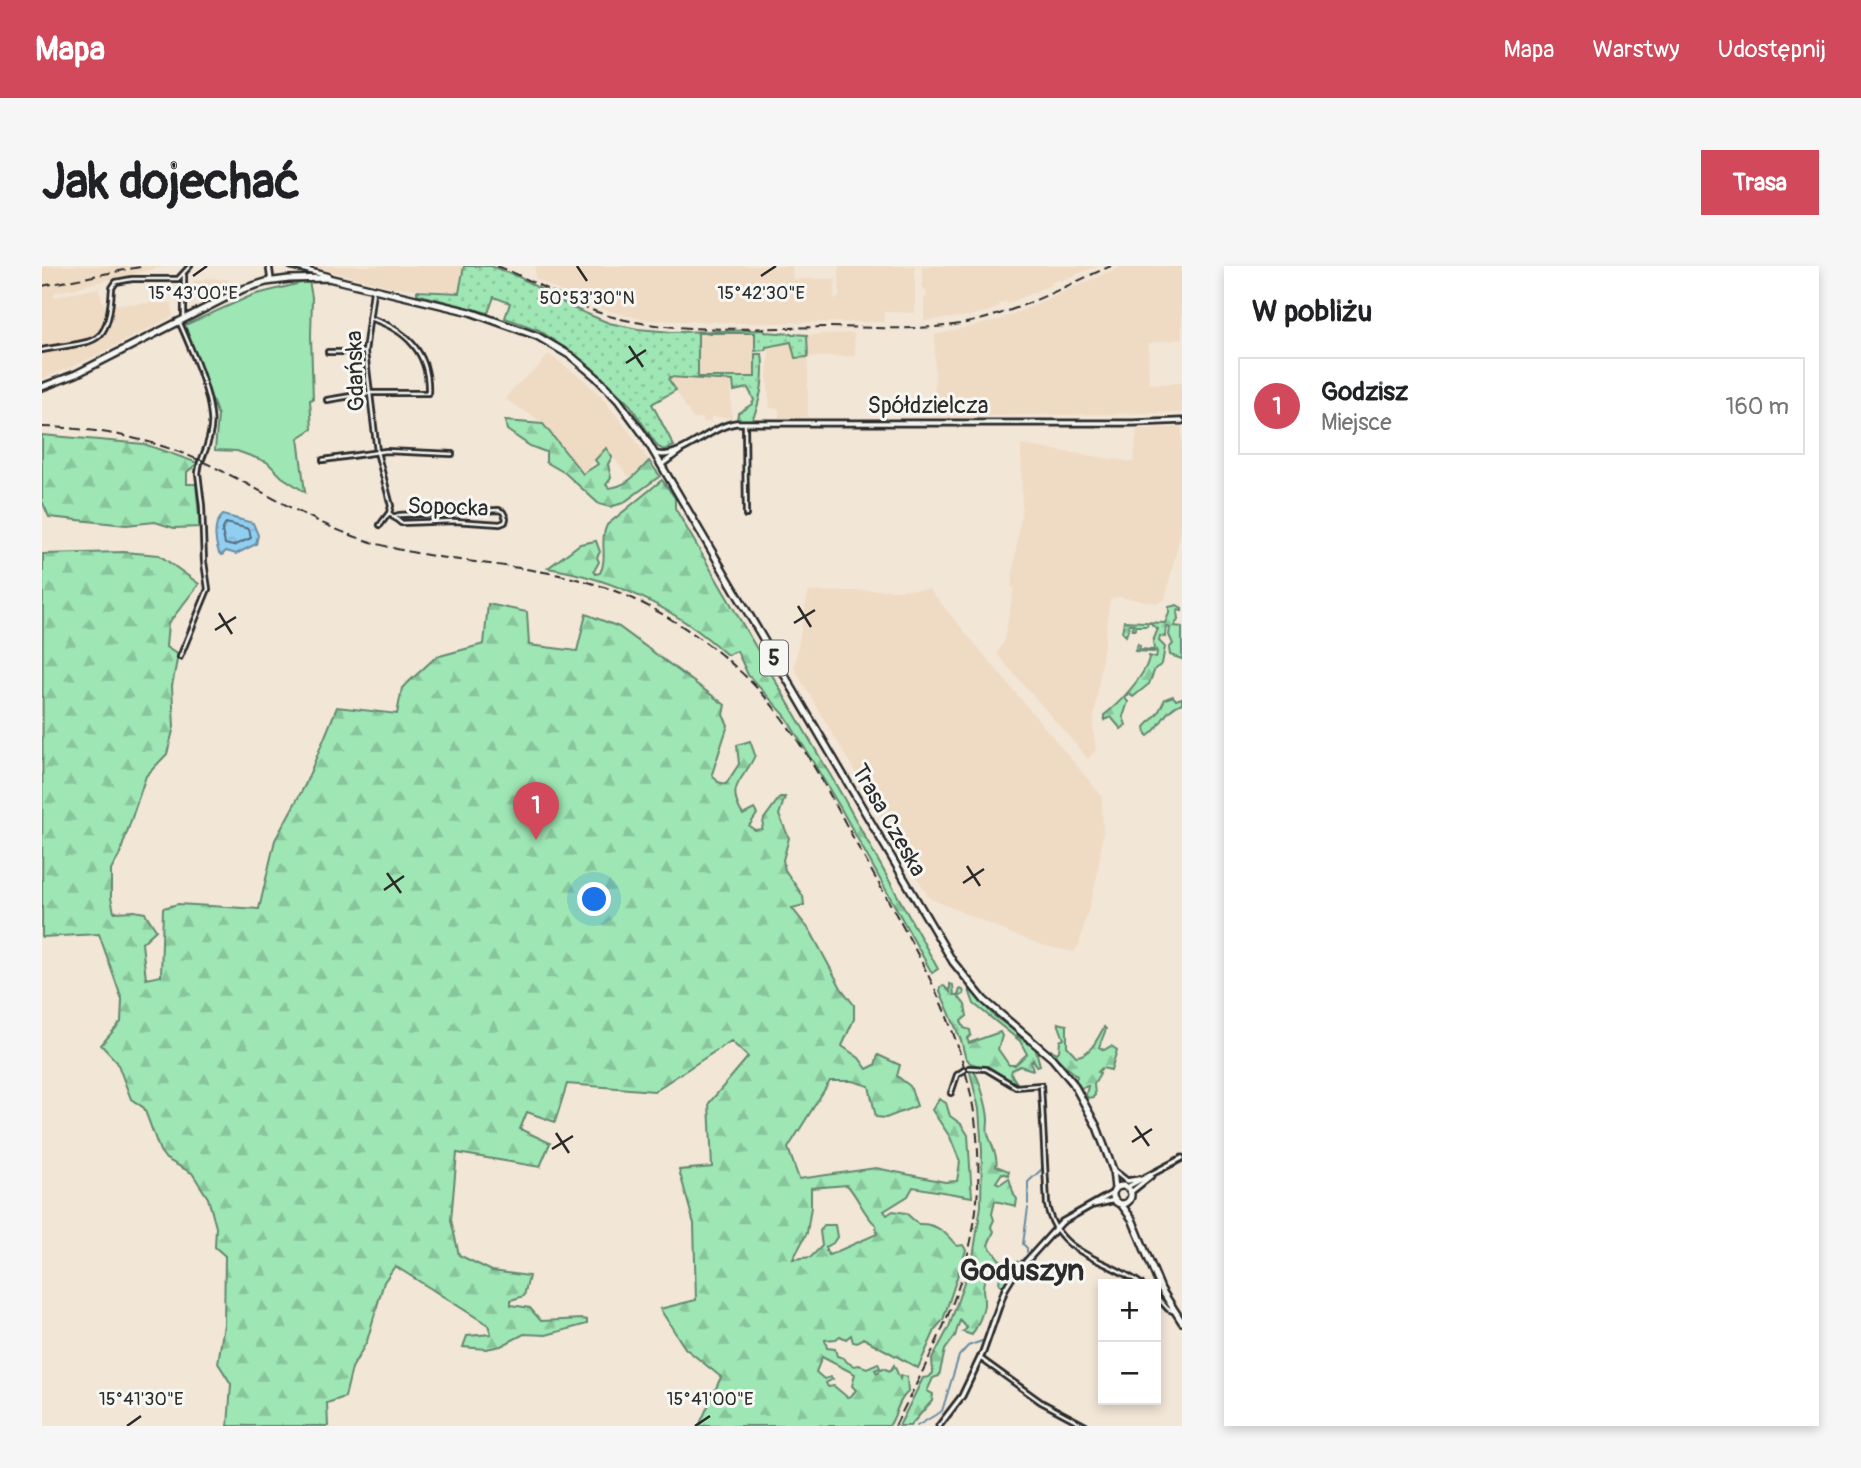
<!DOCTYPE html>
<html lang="pl">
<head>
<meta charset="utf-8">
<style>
  body { margin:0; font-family:Pangolin,sans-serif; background:#f6f6f6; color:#202124 }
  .controls { position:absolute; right:21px; bottom:21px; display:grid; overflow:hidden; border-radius:0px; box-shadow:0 4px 10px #0003 }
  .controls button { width:63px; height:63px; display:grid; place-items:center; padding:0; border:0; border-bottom:2px solid #e0e0e0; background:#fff; color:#202124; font:35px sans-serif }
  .you { position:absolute; left:553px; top:634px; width:24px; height:24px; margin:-18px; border:5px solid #fff; border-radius:50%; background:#1a73e8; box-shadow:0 0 0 10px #1a73e833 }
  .badge { display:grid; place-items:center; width:46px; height:46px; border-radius:50%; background:#d1495b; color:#fff; font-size:23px; font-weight:700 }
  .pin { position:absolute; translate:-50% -58px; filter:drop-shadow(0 2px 4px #0008) }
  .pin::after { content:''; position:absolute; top:37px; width:24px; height:21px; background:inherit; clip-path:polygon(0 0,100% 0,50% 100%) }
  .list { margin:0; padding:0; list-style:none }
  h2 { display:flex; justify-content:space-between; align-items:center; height:91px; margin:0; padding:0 28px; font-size:30px }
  h2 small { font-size:23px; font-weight:400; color:#757577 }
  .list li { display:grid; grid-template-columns:46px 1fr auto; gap:21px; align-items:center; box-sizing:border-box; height:98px; margin:0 14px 14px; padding:0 14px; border:2px solid #e0e0e0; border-radius:0px }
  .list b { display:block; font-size:26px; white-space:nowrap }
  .list p { margin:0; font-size:23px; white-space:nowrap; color:#757577 }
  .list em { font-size:23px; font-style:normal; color:#757577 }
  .map { position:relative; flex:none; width:1140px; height:1160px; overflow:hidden; border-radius:0px }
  header { display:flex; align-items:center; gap:42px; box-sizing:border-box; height:98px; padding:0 35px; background:#d1495b; color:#fff }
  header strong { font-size:33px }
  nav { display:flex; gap:38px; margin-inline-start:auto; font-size:24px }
  .intro { display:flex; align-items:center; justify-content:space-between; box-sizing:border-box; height:168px; padding:0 42px }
  h1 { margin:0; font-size:49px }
  .button { padding:18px 32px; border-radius:0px; background:#d1495b; color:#fff; font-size:24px; font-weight:700 }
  main { display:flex; gap:42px; padding:0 42px }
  aside { flex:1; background:#fff; border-radius:0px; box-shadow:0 4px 10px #0003 }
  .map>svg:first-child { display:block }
  .built { fill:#efdbc4 }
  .grass { fill:url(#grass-dots); stroke:#648870; stroke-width:2 }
  .forest { fill:url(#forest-firs); stroke:#648870; stroke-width:2; fill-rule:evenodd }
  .garden { fill:#9ee6b4; stroke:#648870; stroke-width:2 }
  .water { fill:url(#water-ripples); stroke:#688da2; stroke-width:2 }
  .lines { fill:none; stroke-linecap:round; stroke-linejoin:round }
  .shore { stroke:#546d7b; stroke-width:2 }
  .stream { stroke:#688da2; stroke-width:2 }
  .minor-casing { stroke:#2b2b2b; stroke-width:8 }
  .tertiary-casing { stroke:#2b2b2b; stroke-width:9 }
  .primary-casing { stroke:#2b2b2b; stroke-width:10 }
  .minor { stroke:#f6f6f2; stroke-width:2.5 }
  .tertiary { stroke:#f6f6f2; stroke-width:3.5 }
  .primary { stroke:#f6f6f2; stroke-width:5 }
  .rail { stroke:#2b2b2b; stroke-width:2; stroke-dasharray:10 5; stroke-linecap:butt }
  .ticks { fill:none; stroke:#2b2b2b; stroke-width:2.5 }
  .labels { text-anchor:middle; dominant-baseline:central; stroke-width:6; stroke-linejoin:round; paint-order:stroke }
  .shield { fill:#f6f6f2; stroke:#686867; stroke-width:2 }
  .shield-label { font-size:21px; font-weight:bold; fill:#2b2b2b }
  .street-label { font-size:23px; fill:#2b2b2b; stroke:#f6f6f2 }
  .district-label { font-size:30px; font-weight:bold; fill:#2b2b2b; stroke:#f6f6f2 }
  .ticks-label { font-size:18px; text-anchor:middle; fill:#2b2b2b; stroke:#f6f6f2; stroke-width:6; stroke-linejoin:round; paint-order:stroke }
</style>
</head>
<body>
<header>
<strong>Mapa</strong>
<nav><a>Mapa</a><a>Warstwy</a><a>Udostępnij</a></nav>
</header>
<div class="intro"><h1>Jak dojechać</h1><a class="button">Trasa</a></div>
<main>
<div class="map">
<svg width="1140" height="1160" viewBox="0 0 1140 1160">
  <defs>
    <pattern id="grass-dots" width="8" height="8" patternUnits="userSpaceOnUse" patternTransform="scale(1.75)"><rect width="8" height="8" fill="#9ee6b4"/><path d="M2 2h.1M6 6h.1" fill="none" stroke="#88c59b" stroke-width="1.8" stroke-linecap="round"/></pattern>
    <pattern id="forest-firs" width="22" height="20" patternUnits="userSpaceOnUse" patternTransform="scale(1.75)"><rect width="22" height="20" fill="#9ee6b4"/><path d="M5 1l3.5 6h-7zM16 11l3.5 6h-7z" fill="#88c59b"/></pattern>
    <pattern id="water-ripples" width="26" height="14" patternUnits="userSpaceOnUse" patternTransform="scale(1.75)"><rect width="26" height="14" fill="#91cff2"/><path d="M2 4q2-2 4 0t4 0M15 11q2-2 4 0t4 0" fill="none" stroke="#7db2d0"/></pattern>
  </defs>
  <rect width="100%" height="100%" fill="#f2e6d7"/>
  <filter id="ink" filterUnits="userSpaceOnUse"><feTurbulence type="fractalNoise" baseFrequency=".0143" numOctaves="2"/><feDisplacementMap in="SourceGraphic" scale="14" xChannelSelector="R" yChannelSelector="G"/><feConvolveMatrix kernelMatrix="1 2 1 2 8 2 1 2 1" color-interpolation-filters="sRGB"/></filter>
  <g filter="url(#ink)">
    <path class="built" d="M 8,0 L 125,0 L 12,27 L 12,31 L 56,22 L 62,38 L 130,37 L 131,50 L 39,97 L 0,113 L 0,1 Z
      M 267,0 L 422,0 L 416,27 L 351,21 Z
      M 493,0 L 750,0 L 751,13 L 794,13 L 792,33 L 797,31 L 797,0 L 873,0 L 873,47 L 842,46 L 842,56 L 697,57 L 604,54 L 562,44 L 530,32 L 493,12 Z
      M 880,0 L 1055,0 L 1018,15 L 1017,13 L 1009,17 L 1009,19 L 965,38 L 964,35 L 957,38 L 957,41 L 945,46 L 927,50 L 882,55 L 882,32 L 885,31 L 884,25 L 880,24 Z
      M 1080,0 L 1140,0 L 1140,73 L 1106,77 L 1107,118 L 1140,117 L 1140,147 L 892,151 L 893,69 L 960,53 Z
      M 162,12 L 186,13 L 186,21 L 142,42 L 144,17 L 151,18 L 152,14 L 161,15 Z
      M 656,67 L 713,67 L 713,112 L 656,112 Z
      M 812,67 L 813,90 L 766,91 L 766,151 L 737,152 L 737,143 L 728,142 L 725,109 L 727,86 L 723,84 L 723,81 L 749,76 L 753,91 L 766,91 L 765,69 Z
      M 507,88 L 542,114 L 557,128 L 590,169 L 607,195 L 589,213 L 564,183 L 541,208 L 497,154 L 463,133 L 472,121 L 496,101 Z
      M 628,111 L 688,115 L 690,152 L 669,151 L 669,156 L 660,156 L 660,152 L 651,153 L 627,113 Z
      M 1140,161 L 1140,261 L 1123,333 L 1116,337 L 1076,331 L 1068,334 L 1051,461 L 1054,484 L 1046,493 L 955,388 L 962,375 L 972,321 L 969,321 L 980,241 L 979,179 L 1090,196 L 1092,194 L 1095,163 Z
      M 887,323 L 1060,530 L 1061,568 L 1055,611 L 1037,679 L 1032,686 L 1003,680 L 973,669 L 887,632 L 752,402 L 766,326 Z"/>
    <path class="grass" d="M 422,0 L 449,0 L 477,11 L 531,42 L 567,57 L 596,63 L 630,66 L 722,64 L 723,66 L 765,69 L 766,91 L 753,92 L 749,76 L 724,81 L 723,84 L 713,85 L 713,67 L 656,67 L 656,111 L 713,111 L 713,88 L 720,88 C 723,109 719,135 710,154 L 695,154 L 696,147 L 710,138 L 712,134 L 706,122 L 692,125 L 691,115 L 628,111 L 627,114 L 634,124 L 610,138 L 632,180 L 622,184 L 616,181 L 588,139 L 549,101 L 497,64 L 463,52 L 468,37 L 452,31 L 446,47 L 375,28 L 375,25 L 417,27 Z"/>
    <path class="forest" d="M 463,155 L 501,158 L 541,208 L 556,198 L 553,194 L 564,182 L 570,191 L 566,198 L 569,212 L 564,219 L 567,222 C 586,220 594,208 607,195 L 618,210 L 581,237 L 568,241 L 557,238 L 523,207 L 504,196 L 504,186 L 488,180 L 465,164 Z
      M 0,169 L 102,178 L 156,197 L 145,206 L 145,218 L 154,218 L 158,261 L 132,262 L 113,256 L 84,259 L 7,251 L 0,235 Z
      M 620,214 L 633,232 L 633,242 L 801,531 L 896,703 L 890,707 L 798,541 L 742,448 L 706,409 L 695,385 L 685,389 C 635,343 573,313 506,302 L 538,278 L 554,275 L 558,286 L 555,291 L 557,296 L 552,305 L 554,308 L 558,307 C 566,292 557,274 565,259 Z
      M 82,286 L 117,289 L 157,318 L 126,358 L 124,381 L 136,389 L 130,420 L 132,461 L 125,488 L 104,510 L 77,590 L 69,604 L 69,632 L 72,646 L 92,645 L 103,647 L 114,664 L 100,677 L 104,713 L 119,710 L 121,642 L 136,638 L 217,643 L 233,574 L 263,519 L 295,441 L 355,448 L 360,422 L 394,391 L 442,378 L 446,338 L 485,346 L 487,379 L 535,385 L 544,348 L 577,361 L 683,439 L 681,449 L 686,459 L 670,508 L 676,516 L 684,518 L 697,498 L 695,479 L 708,475 L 713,489 C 703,514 682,519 701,549 L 712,543 L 715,548 L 707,560 L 713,564 L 720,563 L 722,553 L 738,531 L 743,531 L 737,549 L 747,572 L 741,594 L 743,604 L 761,630 L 762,639 L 750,642 L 769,666 L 799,722 L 812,739 L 812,753 L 800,780 L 817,792 L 825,803 L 833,799 L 836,789 L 858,799 L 855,810 L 868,820 L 875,840 L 844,852 L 834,851 L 827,820 L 810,815 L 788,815 L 746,882 L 757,913 L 834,902 L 903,916 L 915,915 L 918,896 L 908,871 L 890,844 L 897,833 L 904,837 L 908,850 L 919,858 L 926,869 L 930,931 L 871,921 L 866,930 L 842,945 L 845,949 L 851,945 L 864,947 L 876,958 C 895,957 904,967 915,980 L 921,979 L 924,984 L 901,1054 L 894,1062 L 876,1102 L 821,1072 L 815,1077 L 811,1076 L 809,1069 L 804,1073 L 798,1070 L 794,1073 L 783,1074 L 785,1082 L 793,1083 L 795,1090 L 802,1092 L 805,1096 L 812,1100 L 817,1099 L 825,1102 L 836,1097 L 838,1102 L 833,1104 L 835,1107 L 841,1102 L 848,1105 L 852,1099 L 858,1113 L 859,1109 L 865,1111 L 866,1126 C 855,1135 855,1149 847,1160 L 657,1160 L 679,1111 L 643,1082 L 618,1043 L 654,1034 L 652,958 L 637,904 L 670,901 L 667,837 L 706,791 L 689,775 L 612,825 L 525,818 L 513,856 L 485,846 L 478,863 L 508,877 L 498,901 L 415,887 L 409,954 L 417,989 L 450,1005 L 487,1010 L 482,1030 L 469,1034 L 469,1039 L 488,1042 L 499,1055 L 541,1053 L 545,1054 L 545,1058 L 504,1069 L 482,1068 L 459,1080 L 444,1083 L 421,1081 L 425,1070 L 449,1068 L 446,1059 L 353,1000 L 342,1016 L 325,1075 L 310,1102 L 303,1131 L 285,1137 L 286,1160 L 186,1160 L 189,1118 L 176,1097 L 182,1058 L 183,990 L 173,981 L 174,961 L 166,932 L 150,907 L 124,893 L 118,885 L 102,842 L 89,833 L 75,796 L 59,779 L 79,756 L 80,734 L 57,668 L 0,671 L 1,288 ZM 805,919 C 817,932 821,948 834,959 L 835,968 L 787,989 L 784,985 L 784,981 L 791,977 L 795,971 L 793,959 L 782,959 L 778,965 L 780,980 L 769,991 L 751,993 L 765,967 L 769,941 L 769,922 ZM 780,1091 L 813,1108 L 810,1120 L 814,1124 L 809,1130 L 805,1131 L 792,1120 L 786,1121 L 784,1117 L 791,1113 L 789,1111 L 782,1113 L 774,1106 Z
      M 1135,339 L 1140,342 L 1140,345 L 1135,344 L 1136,354 L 1132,360 L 1140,361 L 1140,393 L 1128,389 L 1127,382 L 1131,378 L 1127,369 L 1128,362 L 1124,360 L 1123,371 L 1118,370 L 1117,375 L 1123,381 L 1120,398 L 1113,403 L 1107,418 L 1091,431 L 1087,428 L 1083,432 L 1086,436 L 1081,451 L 1084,459 L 1079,463 L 1069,451 L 1063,454 L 1062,449 C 1076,439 1106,407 1107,390 L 1114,392 L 1115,386 L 1114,384 L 1112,386 L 1093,385 L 1096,378 L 1098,380 L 1097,383 L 1111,384 L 1112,382 L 1111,375 L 1116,363 L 1110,359 L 1110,357 L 1106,357 L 1105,360 L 1094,360 L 1093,364 L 1090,364 L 1092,358 L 1088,358 L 1084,370 L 1080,366 L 1082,355 L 1123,357 L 1127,347 L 1127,341 Z
      M 1131,430 L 1134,434 L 1140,432 L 1140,437 C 1120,445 1121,460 1106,470 L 1104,468 L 1103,461 L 1116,447 L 1123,433 Z
      M 908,718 L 911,719 L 912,729 L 916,729 L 918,723 L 921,724 L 922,728 L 917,731 L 923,739 L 925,750 L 919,755 L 922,762 L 928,764 L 929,769 L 925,773 L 927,777 L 958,766 L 960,770 L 956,783 L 967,799 L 973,799 L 985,788 L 978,775 L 932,738 L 926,721 L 952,750 L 977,768 L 975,770 L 993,781 L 998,799 L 995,800 L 991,794 L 989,796 L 991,804 L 978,800 L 970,804 L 969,808 L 977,820 L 946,803 L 928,797 L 923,790 L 919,774 L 898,725 L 898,721 L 902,720 L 908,726 Z
      M 1016,757 L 1025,759 L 1025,780 L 1034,790 C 1048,790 1056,772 1062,761 L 1064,763 L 1057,781 L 1062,784 L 1069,780 L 1075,784 L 1069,804 L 1060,802 L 1056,806 L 1058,807 L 1052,818 L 1053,829 L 1051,831 L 1046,832 L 1044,829 L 1046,820 L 1039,822 L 1033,815 L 1035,810 L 1008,786 L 1009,784 L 1015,787 L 1017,785 L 1018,775 L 1022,773 Z
      M 930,803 C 937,809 946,844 946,854 C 946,859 944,866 947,871 C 949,877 957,892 954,900 L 967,905 L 966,909 L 960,907 L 954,916 L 958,918 L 967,912 L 972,929 L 975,933 L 974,940 L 953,935 L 950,948 L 952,954 L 949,960 L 952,965 L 946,979 L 958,994 L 968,998 L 975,996 L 961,1020 L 957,1018 L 958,1009 L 963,1009 L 963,1001 L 946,999 L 941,1001 L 942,1004 L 939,1011 L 943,1013 C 939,1021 942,1027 942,1035 C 943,1044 935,1061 930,1069 L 921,1066 L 925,1062 L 918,1054 L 913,1070 L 903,1084 L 897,1110 L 891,1112 L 885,1125 L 891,1128 L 890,1135 L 868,1160 L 857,1160 L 881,1112 L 887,1111 L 891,1107 L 890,1093 L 907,1061 L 926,1004 L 936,1002 L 935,999 L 932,1001 L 929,1000 L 933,995 L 931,991 L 939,940 L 940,885 L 937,843 L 928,806 Z"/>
    <path class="garden" d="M 267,15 L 270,31 L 269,70 L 271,133 L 268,134 L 270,163 L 256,172 L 263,226 L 240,211 L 225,196 L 195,185 L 173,184 L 176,150 L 143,59 L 211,29 Z"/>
    <path class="water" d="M 181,249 L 211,257 L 216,269 L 214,278 L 194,288 L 184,285 L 180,289 L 177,287 C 173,275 170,259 181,249 Z"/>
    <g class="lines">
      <path class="shore" d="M 184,257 L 207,263 L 209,272 L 191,280 L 183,278 L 180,265 Z"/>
      <path class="stream" d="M 986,938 L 986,916 L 1000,903 L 1000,880
        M 985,986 L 985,982 L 981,978 L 986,942
        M 959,1025 L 969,1008 L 982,992
        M 947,1056 L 958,1030
        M 875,1160 L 900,1145 L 917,1090 L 926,1080 L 940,1075"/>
      <defs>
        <path id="minor" d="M 142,9 L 142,50
          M 331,25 L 323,86 L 335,186
          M 137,55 C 148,80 167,123 169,150 C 171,162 165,181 160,193
          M 0,84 C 53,73 66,85 70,22 L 74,16 L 90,13 L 136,13 L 148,0
          M 286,86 L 323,86
          M 285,134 L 327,127 L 386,127 C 388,87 364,63 327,52
          M 703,157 L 704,249
          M 335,186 L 349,240 L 347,247 L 338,259
          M 281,194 L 344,185 L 410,188
          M 347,247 L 359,257 L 412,255 L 458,258 L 463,256 L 464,252 L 461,246 L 457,244 L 357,249 L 351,251
          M 138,391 L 166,323 L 162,296 L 160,240 L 156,207 L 158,196
          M 927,802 L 944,803 L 974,821 L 999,819 L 1005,939 C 1015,990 1064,992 1099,1018
          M 909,827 L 915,809 L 922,804
          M 1114,1030 L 1126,1043 L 1131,1045
          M 938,1092 L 999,1136 L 1044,1160"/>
        <path id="tertiary" d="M 227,0 L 229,15
          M 249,0 L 286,10
          M 615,188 C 639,194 668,160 694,157 L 1091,157 L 1140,155
          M 619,199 L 638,185
          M 1071,904 L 1085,915 L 1097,913
          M 1085,921 L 1140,892
          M 1089,926 L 1109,910
          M 1051,939 L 1073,934
          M 897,1160 L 920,1130 L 941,1086 L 963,1023 L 971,1010 L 1020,956 L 1071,927"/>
        <path id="primary" d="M 0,121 L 34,108 L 201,23 L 224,16 L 247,13 L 286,12 L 428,46 L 495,70 L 529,90 L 554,111 L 576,134 L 601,168 L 911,696 L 942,734 L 1010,792 L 1031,817 L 1055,861 L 1071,904 L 1073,923
          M1071 929a9 9 0 1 1 18 0a9 9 0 1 1-18 0Z
          M 1079,938 L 1090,953 L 1119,1023 L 1140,1056"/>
      </defs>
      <use href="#minor" class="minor-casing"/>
      <use href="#tertiary" class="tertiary-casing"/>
      <use href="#primary" class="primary-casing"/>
      <use href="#minor" class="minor"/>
      <use href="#tertiary" class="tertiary"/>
      <use href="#primary" class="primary"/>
      <path class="rail" d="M 455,0 C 494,15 530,40 571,51 C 633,68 718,62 783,61 C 835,61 890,67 941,53 C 985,41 1027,18 1069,0
        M 0,20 L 103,0
        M 0,161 C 59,162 116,174 170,200 C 220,224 266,255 320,273 C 411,304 510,292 598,336 C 645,360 689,392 724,432 C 764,479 791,535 820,588 C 881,697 942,791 936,921 C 931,1012 893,1081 853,1160"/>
    </g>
  </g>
  <path class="ticks" d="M 535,0 L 545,15M 151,10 L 165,0M 719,10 L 734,0M 587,80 L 601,101M 584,97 L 604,84M 756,340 L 769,361M 177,347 L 190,368M 752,357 L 773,344M 173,364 L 194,351M 925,600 L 938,620M 345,607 L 359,627M 921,617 L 942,603M 342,624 L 362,610M 1093,860 L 1107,880M 514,867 L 527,887M 1090,876 L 1110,863M 510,883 L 531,870M 85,1160 L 99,1150M 653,1160 L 668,1150"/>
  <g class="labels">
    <rect class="shield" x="718" y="374.5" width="28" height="35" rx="5"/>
    <g class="shield-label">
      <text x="732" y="392">5</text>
    </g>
    <g class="street-label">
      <text transform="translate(313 105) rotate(-92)">Gdańska</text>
      <text x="886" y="139">Spółdzielcza</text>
      <text transform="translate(406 241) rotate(2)">Sopocka</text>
      <text transform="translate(847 554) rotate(60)">Trasa Czeska</text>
    </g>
    <g class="district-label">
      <text x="980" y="1004">Goduszyn</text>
    </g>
  </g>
  <g class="ticks-label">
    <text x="151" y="33">15°43'00"E</text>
    <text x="719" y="33">15°42'30"E</text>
    <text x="545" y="38">50°53'30"N</text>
    <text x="99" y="1139">15°41'30"E</text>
    <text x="668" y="1139">15°41'00"E</text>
  </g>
</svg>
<div class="controls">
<button>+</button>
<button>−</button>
</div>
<div class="you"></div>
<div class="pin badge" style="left:494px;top:574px">1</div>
</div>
<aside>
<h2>W pobliżu<small></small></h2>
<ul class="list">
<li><span class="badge">1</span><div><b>Godzisz</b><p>Miejsce</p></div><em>160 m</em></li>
</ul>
</aside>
</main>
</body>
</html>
